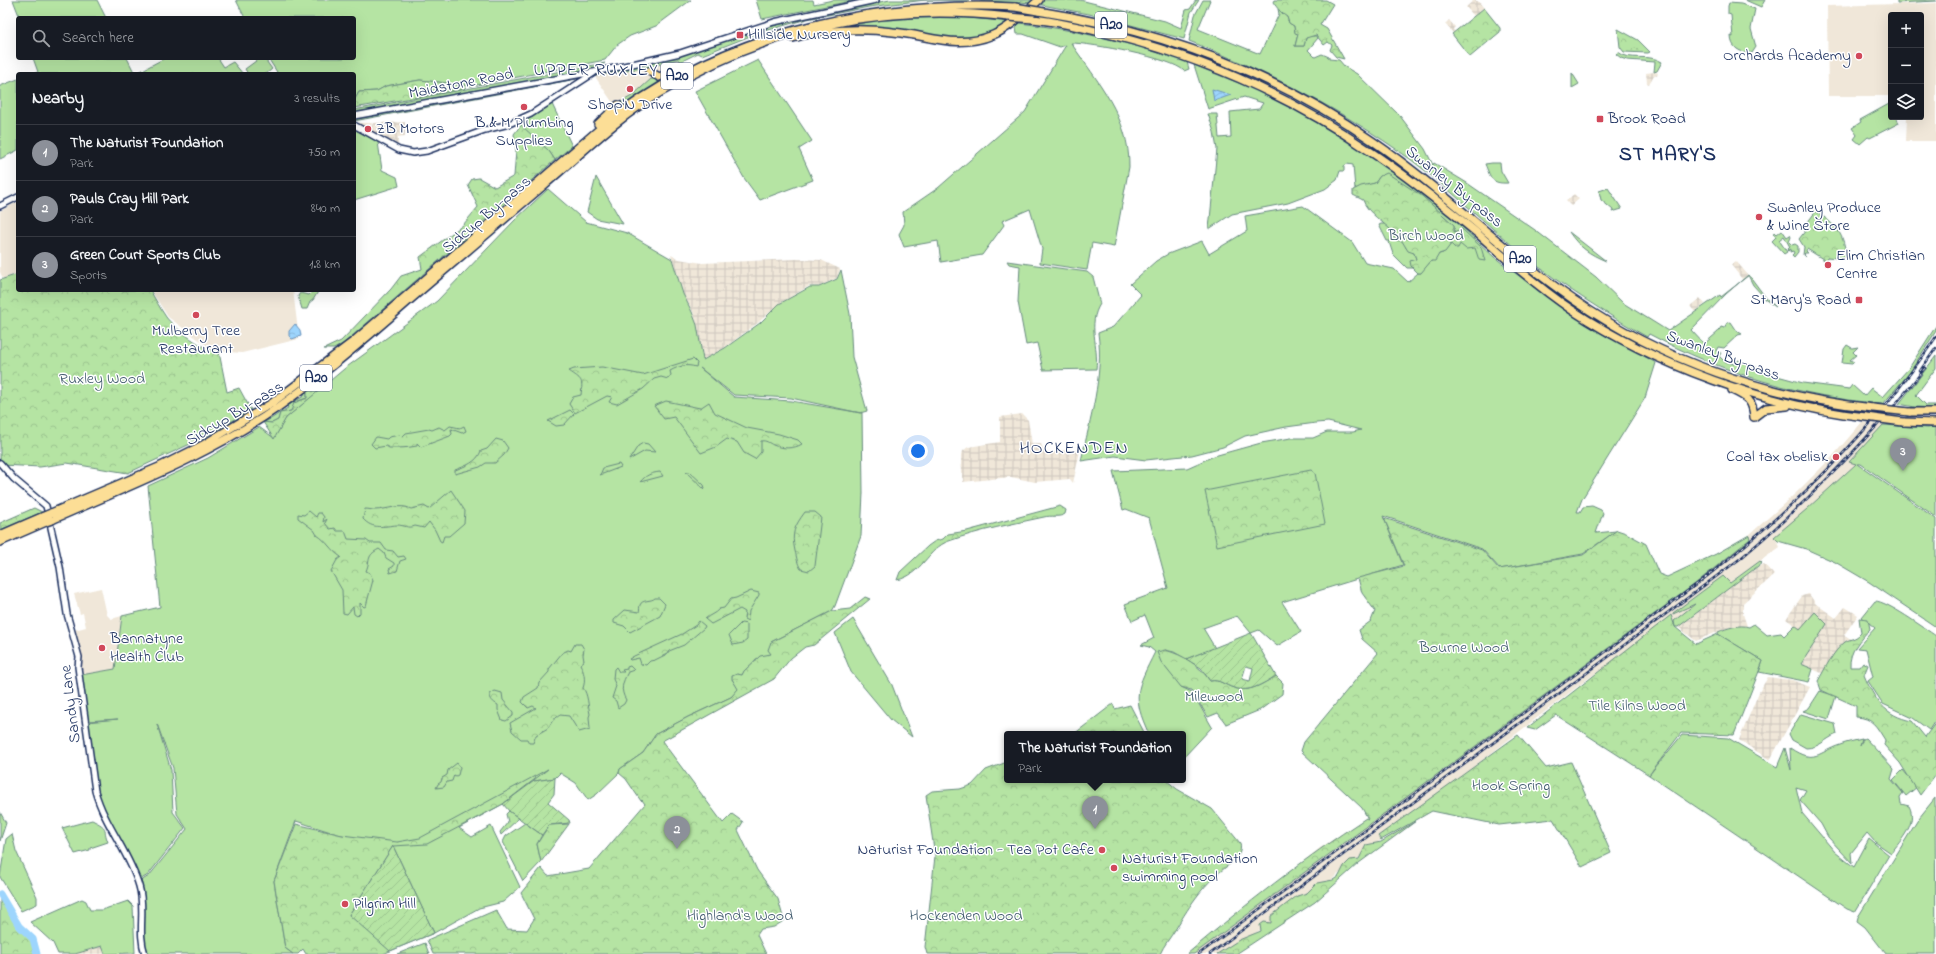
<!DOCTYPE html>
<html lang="en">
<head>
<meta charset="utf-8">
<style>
  body { margin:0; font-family:"Indie Flower",sans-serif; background:#242831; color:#f1f3f6 }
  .controls { position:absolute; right:12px; top:12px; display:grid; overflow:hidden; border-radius:4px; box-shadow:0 4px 16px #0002 }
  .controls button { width:36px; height:36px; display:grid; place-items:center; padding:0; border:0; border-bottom:1px solid #363941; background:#171b24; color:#f1f3f6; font:20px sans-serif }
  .you { position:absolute; left:918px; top:451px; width:14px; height:14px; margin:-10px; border:3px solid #fff; border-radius:50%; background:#1a73e8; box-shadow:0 0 0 6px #1a73e833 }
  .badge { display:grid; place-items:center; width:26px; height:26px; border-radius:50%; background:#8c9099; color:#fff; font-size:13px; font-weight:700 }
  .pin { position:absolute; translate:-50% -33px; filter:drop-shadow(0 1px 2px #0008) }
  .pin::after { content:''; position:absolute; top:21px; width:14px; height:12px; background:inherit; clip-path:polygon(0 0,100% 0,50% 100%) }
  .popup { position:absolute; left:1004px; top:731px; width:182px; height:52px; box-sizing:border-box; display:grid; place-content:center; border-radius:4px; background:#171b24; filter:drop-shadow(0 1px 3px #0005); font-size:13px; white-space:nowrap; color:#9ea1a6 }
  .popup b { font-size:15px; color:#f1f3f6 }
  .popup::after { content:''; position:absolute; left:50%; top:100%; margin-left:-8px; border:8px solid transparent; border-top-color:#171b24 }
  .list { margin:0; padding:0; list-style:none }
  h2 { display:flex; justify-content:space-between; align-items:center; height:52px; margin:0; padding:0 16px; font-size:17px }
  h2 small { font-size:13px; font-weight:400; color:#9ea1a6 }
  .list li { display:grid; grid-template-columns:26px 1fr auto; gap:12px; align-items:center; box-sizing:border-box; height:56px; padding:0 16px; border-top:1px solid #363941 }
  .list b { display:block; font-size:15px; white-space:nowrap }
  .list p { margin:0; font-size:13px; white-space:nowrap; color:#9ea1a6 }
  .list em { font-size:13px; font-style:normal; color:#9ea1a6 }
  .icon { flex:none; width:22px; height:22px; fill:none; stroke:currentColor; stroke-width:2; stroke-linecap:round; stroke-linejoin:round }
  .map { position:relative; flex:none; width:1936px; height:954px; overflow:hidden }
  .search { position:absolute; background:#171b24; box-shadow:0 4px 16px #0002; left:16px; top:16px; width:340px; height:44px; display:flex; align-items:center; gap:10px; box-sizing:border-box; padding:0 14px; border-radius:4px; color:#9ea1a6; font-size:15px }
  .panel { position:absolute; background:#171b24; box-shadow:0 4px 16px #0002; left:16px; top:72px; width:340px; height:220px; border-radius:4px }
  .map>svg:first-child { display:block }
  .built { fill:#f0e7d9 }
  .industrial { fill:url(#industrial-grid) }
  .grass { fill:#b5e4a3; stroke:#688a80 }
  .forest { fill:url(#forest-crowns); stroke:#688a80 }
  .cemetery { fill:url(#cemetery-stones); stroke:#688a80 }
  .garden { fill:url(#garden-furrows); stroke:#688a80; fill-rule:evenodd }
  .water { fill:url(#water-waves); stroke:#6993bd }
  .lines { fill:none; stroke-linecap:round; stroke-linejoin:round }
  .river { stroke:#9dd5fd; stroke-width:7 }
  .secondary-casing { stroke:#1b2f5e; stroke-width:8 }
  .highway-casing { stroke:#1b2f5e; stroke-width:10 }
  .secondary { stroke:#fff; stroke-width:5 }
  .highway { stroke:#fcde96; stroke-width:7 }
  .rail-casing { stroke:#1b2f5e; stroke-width:2.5 }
  .rail { stroke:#fff; stroke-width:1; stroke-dasharray:3; stroke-linecap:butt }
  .highway-bridge-casing { stroke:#1b2f5e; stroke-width:10; stroke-linecap:butt }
  .highway-bridge { stroke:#fcde96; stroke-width:7 }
  .poi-dot { fill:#d1495b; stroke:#fff; stroke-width:1.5 }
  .labels { text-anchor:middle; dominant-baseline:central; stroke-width:3; stroke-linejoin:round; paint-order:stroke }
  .shield { fill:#fff; stroke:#5f6d8e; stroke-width:1 }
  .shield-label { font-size:15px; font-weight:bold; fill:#1b2f5e }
  .poi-label { font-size:16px; fill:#1b2f5e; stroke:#fff; text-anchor:start }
  .street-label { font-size:16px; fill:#1b2f5e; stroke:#fff }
  .park-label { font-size:16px; fill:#425c6f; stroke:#fff }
  .quarter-label { font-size:18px; letter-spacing:1px; fill:#1b2f5e; stroke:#fff }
  .district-label { font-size:20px; font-weight:bold; letter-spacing:1px; fill:#1b2f5e; stroke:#fff }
</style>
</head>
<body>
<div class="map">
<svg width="1936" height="954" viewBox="0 0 1936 954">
  <defs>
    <pattern id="industrial-grid" width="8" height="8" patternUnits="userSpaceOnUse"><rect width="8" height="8" fill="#f0e7d9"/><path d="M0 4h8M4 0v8" fill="none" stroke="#cdc6bd"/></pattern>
    <pattern id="forest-crowns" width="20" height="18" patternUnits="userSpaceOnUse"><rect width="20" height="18" fill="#b5e4a3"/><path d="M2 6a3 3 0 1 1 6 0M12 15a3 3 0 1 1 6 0" fill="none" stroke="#9bc48f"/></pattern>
    <pattern id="cemetery-stones" width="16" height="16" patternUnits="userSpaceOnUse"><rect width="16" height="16" fill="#b5e4a3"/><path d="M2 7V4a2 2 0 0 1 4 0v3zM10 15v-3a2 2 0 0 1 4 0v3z" fill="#9bc48f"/></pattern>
    <pattern id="garden-furrows" width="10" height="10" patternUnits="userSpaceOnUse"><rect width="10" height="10" fill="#b5e4a3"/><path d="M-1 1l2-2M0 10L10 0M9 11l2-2" fill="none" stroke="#9bc48f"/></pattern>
    <pattern id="water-waves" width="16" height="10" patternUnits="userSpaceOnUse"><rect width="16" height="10" fill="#9dd5fd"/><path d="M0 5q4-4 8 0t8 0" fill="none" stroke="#87b7db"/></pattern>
  </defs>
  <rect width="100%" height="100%" fill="#fff"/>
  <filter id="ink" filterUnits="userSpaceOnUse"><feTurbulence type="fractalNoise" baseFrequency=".025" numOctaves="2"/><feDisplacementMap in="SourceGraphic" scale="8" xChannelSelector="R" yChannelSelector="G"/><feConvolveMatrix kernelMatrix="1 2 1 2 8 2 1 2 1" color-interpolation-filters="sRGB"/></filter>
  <g filter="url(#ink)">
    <path class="built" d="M 1936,3 L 1936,141 L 1906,141 L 1907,117 L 1921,117 L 1921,15 L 1891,15 L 1891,96 L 1828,96 L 1827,6 Z
      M 678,59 L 682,66 L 667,74 L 652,77 L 649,82 L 632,96 L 615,106 L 596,78 L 595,76 L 650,67 Z
      M 354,123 L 372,123 L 370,130 Z
      M 18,202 L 18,273 L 3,279 L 0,272 L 0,211 Z
      M 151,290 L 293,290 L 299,339 L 242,353 L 214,351 L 168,317 Z
      M 1862,422 L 1893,425 L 1857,463 L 1776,539 L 1780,547 L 1670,625 L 1590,677 L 1419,809 L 1305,901 L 1223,954 L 1187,954 L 1320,848 L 1366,818 L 1388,800 L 1472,748 L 1749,535 L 1796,493 L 1832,457 Z
      M 101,588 L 107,615 L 111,619 L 122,616 L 115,669 L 81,675 L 80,649 L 75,630 L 86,627 L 83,613 L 80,614 L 74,594 Z"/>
    <path class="industrial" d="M 1474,0 L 1479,2 L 1484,8 L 1474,16 L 1466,7 Z
      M 1449,20 L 1455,27 L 1453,29 L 1455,32 L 1453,33 L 1445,24 Z
      M 1654,72 L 1658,73 L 1657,76 L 1654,75 L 1649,84 L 1647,83 L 1646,73 Z
      M 405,122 L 405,136 L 398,137 L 398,146 L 370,131 L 373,123 Z
      M 1574,194 L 1579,199 L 1571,206 L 1566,201 Z
      M 671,255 L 679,259 L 702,263 L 796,259 L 821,260 L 840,269 L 837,278 L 818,287 L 809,286 L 779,304 L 759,322 L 724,348 L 703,360 L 697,325 L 693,312 L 683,294 Z
      M 1736,261 L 1748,275 L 1742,279 L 1731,265 Z
      M 1700,298 L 1705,304 L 1695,312 L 1690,306 Z
      M 1022,414 L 1028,420 L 1032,444 L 1041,444 L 1045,453 L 1056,452 L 1056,450 L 1080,451 L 1073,483 L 1070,479 L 1035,482 L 1011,477 L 963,482 L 961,459 L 963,451 L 968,447 L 1000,442 L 1000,417 Z
      M 1764,564 L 1774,575 L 1743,603 L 1743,614 L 1747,626 L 1727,628 L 1696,641 L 1678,627 L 1757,567 Z
      M 1809,594 L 1816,604 L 1836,618 L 1845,607 L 1858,615 L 1844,635 L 1855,641 L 1826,675 L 1801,664 L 1822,632 L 1800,629 L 1786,619 L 1802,596 Z
      M 1768,677 L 1792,680 L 1810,687 L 1770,760 L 1739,740 L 1759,692 Z
      M 103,946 L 105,954 L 75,954 L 76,953 Z"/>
    <path class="grass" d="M 13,0 L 97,0 L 106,18 L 20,18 Z
      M 236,0 L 691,0 L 656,26 L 630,36 L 617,45 L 605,60 L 472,86 L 420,80 L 386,86 L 377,91 L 359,92 L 354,101 L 354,74 L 275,74 L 277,72 L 268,58 L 354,58 L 354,18 L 245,18 Z
      M 756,0 L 813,0 L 814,4 L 833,0 L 856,0 L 762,19 Z
      M 890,0 L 969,0 L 925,0 L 869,7 L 807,19 L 758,33 L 702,55 L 698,53 L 680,62 L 678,59 L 650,67 L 590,77 L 683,55 L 731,38 L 748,35 L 759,30 L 812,15 Z
      M 980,0 L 1035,0 L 1031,3 L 1020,2 L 1019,4 Z
      M 1041,0 L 1080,0 L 1165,21 L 1181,28 L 1186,10 L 1190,9 L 1196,0 L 1199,0 L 1191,12 L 1184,39 L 1089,14 L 1037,4 Z
      M 1203,0 L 1210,0 L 1198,29 L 1260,54 L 1279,14 L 1278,9 L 1287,17 L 1289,23 L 1294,26 L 1295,32 L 1298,34 L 1295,46 L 1304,46 L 1306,38 L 1309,36 L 1317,36 L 1318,38 L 1308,50 L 1315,57 L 1322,54 L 1329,57 L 1329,59 L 1339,60 L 1345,67 L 1357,74 L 1400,116 L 1425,149 L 1433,165 L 1434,163 L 1467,183 L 1535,230 L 1596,277 L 1623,303 L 1668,331 L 1720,295 L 1721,297 L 1749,275 L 1766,298 L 1776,307 L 1763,298 L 1763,296 L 1753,285 L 1748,275 L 1726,294 L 1691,330 L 1704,344 L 1718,332 L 1721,327 L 1724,328 L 1727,323 L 1731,322 L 1737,331 L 1742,334 L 1738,335 L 1724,348 L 1718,347 L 1716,351 L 1721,353 L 1719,356 L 1724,361 L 1734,364 L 1738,360 L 1781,377 L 1803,383 L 1849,389 L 1852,385 L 1864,396 L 1871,388 L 1883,397 L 1909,368 L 1936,326 L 1936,331 L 1910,372 L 1883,404 C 1802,397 1722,373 1649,334 L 1647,337 C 1605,313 1564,287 1526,257 C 1487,225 1450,189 1410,159 C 1341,109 1268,72 1189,41 L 1195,15 Z
      M 1745,0 L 1765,0 L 1761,7 Z
      M 1729,3 L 1741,4 L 1755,9 L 1751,29 L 1756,47 L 1752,53 C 1740,53 1731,48 1731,36 L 1733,37 L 1731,15 L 1728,14 L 1728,6 Z
      M 951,16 L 1010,22 L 991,33 L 975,39 L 957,40 L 920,34 L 821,30 L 885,19 Z
      M 1019,23 C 1073,29 1124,42 1176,57 L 1187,62 L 1189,69 L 1184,71 C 1173,58 1090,43 1071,43 C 1097,81 1130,118 1129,167 L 1114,247 L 1092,243 L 1087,270 L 1040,263 L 1042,249 L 1030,209 L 1002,221 L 1004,225 L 982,255 L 941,262 L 938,241 L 904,247 L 899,234 L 904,225 L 903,212 L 938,188 L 1025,112 L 1066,45 L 1060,47 L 1023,34 L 1017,34 L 1016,28 Z
      M 1618,52 C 1630,62 1648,53 1662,62 L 1657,71 L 1654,72 L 1655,62 L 1627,60 L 1621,58 L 1616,54 Z
      M 33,58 L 127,58 L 135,74 L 165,58 L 218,58 L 224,67 L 233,62 L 243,74 L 33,74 L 38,72 Z
      M 260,58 L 264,58 L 272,69 L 266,74 L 248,74 L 245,69 Z
      M 758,60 L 812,141 L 799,149 L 813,180 L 760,200 L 744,178 L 695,91 Z
      M 605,63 L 596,70 L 354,113 L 354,110 Z
      M 1194,65 L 1271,96 L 1330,128 L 1383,163 L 1456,221 L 1494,257 L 1559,306 L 1609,338 L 1618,341 L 1656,363 L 1645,398 L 1582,499 L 1577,512 L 1580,512 L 1583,507 L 1592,506 L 1601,510 L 1603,513 L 1596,533 L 1616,531 L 1583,554 L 1500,569 L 1482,549 L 1383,516 L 1403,565 L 1282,602 L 1301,632 L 1277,646 L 1259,630 L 1251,633 L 1237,616 L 1203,628 L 1215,648 L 1186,659 L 1174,652 L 1165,650 L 1181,687 L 1192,692 L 1212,727 L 1183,758 L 1183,734 L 1149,734 C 1131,696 1137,688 1155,652 L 1149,647 L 1141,645 L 1154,638 L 1145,615 L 1132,621 L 1125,604 L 1168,588 L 1149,518 L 1126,509 L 1123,510 L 1113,471 L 1187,468 L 1214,456 L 1261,443 L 1291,438 L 1313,438 L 1327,432 L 1353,432 L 1361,430 L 1328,422 L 1316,423 L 1286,427 L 1245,436 L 1223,447 L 1192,455 L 1146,460 L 1115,456 L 1081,461 C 1090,420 1104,375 1098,333 L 1113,327 L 1141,295 L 1130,284 L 1156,261 L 1168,254 L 1202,241 L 1209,254 L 1247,231 L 1245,216 L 1303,206 L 1352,242 L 1365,263 L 1394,269 L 1408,282 L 1418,273 L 1421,273 C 1425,265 1434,260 1439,254 L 1443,253 L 1451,244 L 1460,243 L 1464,246 L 1478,246 L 1462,229 L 1454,232 L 1454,225 L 1422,196 L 1380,176 L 1375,183 L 1355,189 L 1353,165 L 1347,164 L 1344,166 L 1344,171 L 1340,171 L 1337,180 L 1325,189 L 1288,203 L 1232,214 L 1209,229 L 1217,149 L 1214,132 L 1208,114 L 1217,114 L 1219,138 L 1231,137 L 1230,112 L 1259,109 L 1263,103 L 1244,97 L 1208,109 Z
      M 1572,73 L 1579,84 L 1572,88 Z
      M 653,77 L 666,78 L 615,112 L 621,102 L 632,96 L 651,79 L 654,79 Z
      M 18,79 L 18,150 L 0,159 L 0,86 Z
      M 576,79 L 354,121 L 354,119 Z
      M 552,104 L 572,146 L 555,160 L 549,151 L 517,123 L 534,116 Z
      M 1889,104 L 1891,117 L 1896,117 L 1899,123 L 1870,138 L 1868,137 L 1860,144 L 1854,139 L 1857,135 L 1852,128 L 1861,122 L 1860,120 Z
      M 354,129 L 378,142 L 382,170 L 397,177 L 399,186 L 354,200 Z
      M 1492,163 L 1500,163 L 1501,171 L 1508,183 C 1491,184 1491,178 1485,164 Z
      M 596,177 L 623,224 L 597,219 L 587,212 Z
      M 1608,188 L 1622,209 L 1612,212 L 1613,210 L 1601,200 L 1599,191 Z
      M 548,189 L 586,222 L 627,233 L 672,259 L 683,294 L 692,312 L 697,325 L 703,360 L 725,348 L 760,323 L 779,304 L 810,287 L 819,287 L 837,279 L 841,270 L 850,314 L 852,357 L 867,411 L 860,413 L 791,398 L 734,395 L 700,368 L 734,397 L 791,401 L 862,413 L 863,493 L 861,536 L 835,606 L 832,611 L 771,642 L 772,654 L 756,659 C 752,666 745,668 742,675 L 732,679 L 739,689 L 731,697 L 688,717 L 656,734 L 643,753 L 620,769 L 619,773 L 597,794 L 588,800 L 576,783 L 560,773 L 555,778 L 534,781 L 503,804 L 459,828 L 472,837 L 491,826 L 520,887 L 503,902 L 479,908 L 434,933 L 393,846 L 337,834 L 296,821 L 274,881 L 285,948 L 293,954 L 145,954 L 139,882 L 149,876 L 187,829 L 177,814 L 173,768 L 157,724 L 171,770 L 173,812 L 185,828 L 148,875 L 138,881 L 109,825 L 96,791 L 86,722 L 118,719 L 86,721 L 81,675 L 115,669 L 122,616 L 160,607 L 148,486 L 208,458 L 259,427 L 274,438 L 286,418 L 344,369 L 437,301 L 515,220 Z
      M 1381,224 L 1385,224 L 1405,244 L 1406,248 L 1414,253 L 1416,259 L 1411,266 L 1413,268 L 1407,268 L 1393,254 L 1389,242 L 1390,241 L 1387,241 L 1379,225 Z
      M 1782,230 L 1787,237 L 1790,235 L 1791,237 L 1789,242 L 1792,245 L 1795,244 L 1798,246 L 1798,252 L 1794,257 L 1792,255 L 1794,253 L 1793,251 L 1790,252 L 1791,249 L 1788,251 L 1787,250 L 1790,247 L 1784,236 L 1779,240 L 1787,252 L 1784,254 L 1772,241 L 1776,237 L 1773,233 L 1775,232 L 1777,234 Z
      M 1569,232 L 1606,261 C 1589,254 1579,247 1569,232 Z
      M 1007,261 L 1087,272 L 1093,277 L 1100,304 C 1087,325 1099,345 1096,369 L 1043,370 L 1037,343 L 1026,345 L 1018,302 L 1020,266 L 1009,264 Z
      M 1847,345 L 1852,348 L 1858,347 L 1853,352 L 1856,355 L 1850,360 L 1854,362 L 1852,364 L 1842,363 L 1844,349 Z
      M 1936,356 L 1936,368 L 1916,395 L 1926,405 L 1936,405 L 1936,408 L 1915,407 L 1899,404 Z
      M 329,375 L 307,392 L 307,398 L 298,401 L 291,411 L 280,413 L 278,420 L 272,423 L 263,422 C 274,419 277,413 288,408 L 287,406 L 304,396 L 306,391 Z
      M 1883,425 L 1928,428 L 1936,426 L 1936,517 L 1861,464 L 1858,464 L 1936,519 L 1936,627 L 1869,582 L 1835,562 L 1806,549 L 1778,541 L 1774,537 L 1807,509 L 1856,464 L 1849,462 Z
      M 1760,561 L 1762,563 L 1678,627 L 1675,627 L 1674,621 L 1695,604 L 1673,614 L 1673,613 L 1723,576 L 1730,583 Z
      M 1875,601 C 1887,601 1924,628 1936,636 L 1936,719 L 1929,730 L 1913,718 L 1883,704 L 1868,681 L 1873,677 L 1866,649 L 1857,648 L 1875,628 L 1862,617 Z
      M 1815,612 L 1827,624 L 1801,664 L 1813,669 L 1809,682 L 1759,672 L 1763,661 L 1718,634 L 1718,632 C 1727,628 1740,624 1749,627 L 1754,624 L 1767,635 L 1781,633 L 1784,636 L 1795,625 L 1800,629 Z
      M 853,619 L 892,685 L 912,737 L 891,720 L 851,672 L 835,633 Z
      M 1820,691 L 1836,696 L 1829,719 L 1803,711 L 1809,708 Z
      M 1801,714 L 1835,724 L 1837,734 C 1825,739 1819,748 1806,748 L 1792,740 L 1789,734 Z
      M 1682,735 L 1728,738 L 1777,767 L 1785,748 L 1791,770 L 1790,748 C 1815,765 1818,752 1840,745 C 1847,742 1854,741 1862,739 L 1860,746 L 1863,739 L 1865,738 L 1894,769 L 1891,779 L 1903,793 L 1900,797 L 1901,804 L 1909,806 C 1918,823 1901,840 1891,853 L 1875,842 L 1867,833 L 1851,853 L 1852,863 L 1828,837 L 1821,824 L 1800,800 L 1806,790 L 1796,787 L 1802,813 L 1835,852 L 1854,867 L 1869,839 L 1889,855 L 1855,912 L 1847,909 L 1649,775 Z
      M 1903,770 L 1917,787 L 1906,796 L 1893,780 Z
      M 1935,798 L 1936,954 L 1886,954 L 1865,927 L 1857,921 L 1858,917 L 1919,818 Z
      M 509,811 L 519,818 L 501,835 L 500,832 L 508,822 L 506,814 Z
      M 92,820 C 110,829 102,827 108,842 L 90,848 L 90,850 L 75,854 L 62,828 Z
      M 525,823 L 542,835 L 537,844 L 541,862 L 523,881 L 503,842 L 506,836 Z
      M 12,834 L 16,851 L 37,897 L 37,904 L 21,911 L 0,877 L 6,839 Z
      M 82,899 L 86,901 L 90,910 L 102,910 L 128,901 L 133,906 L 135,953 L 105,954 L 102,946 L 75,954 L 58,954 L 53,943 L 30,922 Z
      M 425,943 L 429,954 L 397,954 Z"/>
    <path class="forest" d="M 1274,0 L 1326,0 L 1333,4 L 1320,25 L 1327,29 L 1344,59 L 1336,57 L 1330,50 L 1332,45 L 1328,42 L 1324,45 L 1316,35 L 1306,38 L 1304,46 L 1295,46 L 1298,34 L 1295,33 L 1294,26 L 1289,23 L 1287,17 C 1281,13 1278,9 1273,2 Z
      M 1484,8 L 1500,28 L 1500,32 L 1470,57 L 1452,34 Z
      M 1618,29 L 1638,40 L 1650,52 L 1648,53 L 1624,52 L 1620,47 Z
      M 420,80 L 465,85 L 466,87 L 464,89 L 354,108 L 354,101 L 359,92 L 377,91 L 386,86 Z
      M 521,125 L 549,151 L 555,160 L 344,343 L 334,349 L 324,349 L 341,341 L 391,289 L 401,276 L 422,269 L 420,257 L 463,225 L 478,207 L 468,185 L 472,179 L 479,178 L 495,187 L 514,176 L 516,150 L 514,134 Z
      M 1387,173 L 1422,196 L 1454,225 L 1454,232 L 1462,229 L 1481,247 L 1485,261 L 1479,260 L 1475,248 L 1466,249 L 1460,244 L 1458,248 L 1455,248 L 1451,244 L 1445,252 L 1439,254 L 1435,261 L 1431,261 L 1421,273 L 1418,273 L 1411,266 L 1410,261 L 1416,259 L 1414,253 L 1408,251 L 1402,241 L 1395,240 L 1394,233 C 1385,223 1367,213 1363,200 L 1353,195 L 1353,190 L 1361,186 L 1375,183 L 1380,176 Z
      M 1816,211 C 1836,226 1845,233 1846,259 L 1827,257 L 1826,261 L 1807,249 L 1806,251 L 1808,253 L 1805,253 L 1803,255 L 1805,257 L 1803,255 L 1804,247 L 1799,239 L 1806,230 L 1804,227 Z
      M 18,274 L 18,290 L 150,290 C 155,299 160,308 166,317 C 173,327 206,352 219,352 L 227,392 L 239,388 L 251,410 L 203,438 L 128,473 L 67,463 L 40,467 L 2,465 L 0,461 L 0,280 Z
      M 314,290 L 319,290 L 313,300 L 310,302 L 307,309 L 302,309 L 298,296 L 300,293 L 309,295 Z
      M 693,359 L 697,363 L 696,367 C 686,364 679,366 670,371 L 671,375 L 668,379 L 661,377 L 654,379 L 643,389 L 617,404 L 609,402 L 612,397 L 607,396 L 575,413 L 569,404 L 573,397 L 581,395 C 583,379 582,380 569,371 L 574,369 L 602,367 L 643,375 Z
      M 329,376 L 331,377 L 328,383 L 286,418 L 274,439 L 263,422 L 272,423 L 278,420 L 280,413 L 291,411 L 294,403 L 307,398 L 307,392 Z
      M 666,401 L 700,408 L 709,402 L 715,413 L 747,428 L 779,434 L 798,440 L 802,444 C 794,449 782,449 773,445 C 769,443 766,440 761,441 L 761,452 L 755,459 L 744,453 L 737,442 L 727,439 L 716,447 L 701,453 L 674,417 L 664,419 L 654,406 Z
      M 570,410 L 574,414 L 564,425 L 556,426 L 548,421 Z
      M 450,426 L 460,428 L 464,426 L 466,431 L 462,433 L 451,429 L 452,434 L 450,436 L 421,447 L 417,443 L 417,446 C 407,448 399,448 389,448 L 386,446 L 375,448 L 371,444 L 376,437 L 387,439 L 389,437 L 400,435 L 402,437 L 406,433 L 429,429 L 432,430 L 439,427 L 445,430 Z
      M 496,439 L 503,441 L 508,448 L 504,455 L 495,463 L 486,463 L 480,467 L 455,474 L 455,470 C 466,466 477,462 481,451 L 487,449 Z
      M 643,443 L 648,444 L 655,452 L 645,451 L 629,460 L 638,446 Z
      M 619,464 L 621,467 L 600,475 L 603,468 Z
      M 1311,470 L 1315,473 L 1325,524 L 1217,546 L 1205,491 Z
      M 660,472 L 663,476 L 640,482 C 646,475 651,473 660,472 Z
      M 686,472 L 690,472 L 704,485 L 705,488 L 704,489 Z
      M 451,490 L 465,511 L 464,523 L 449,536 L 444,536 L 442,542 L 440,541 L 435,530 L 429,522 L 424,528 L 415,526 C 409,529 404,525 397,525 C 383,526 373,530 363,519 L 365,509 C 369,509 371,510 375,510 C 386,510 401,503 411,509 L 424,506 L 429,509 Z
      M 1060,506 L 1066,510 L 1065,514 C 1060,518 1051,515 1044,517 C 1012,524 980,530 949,541 C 928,548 922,575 897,580 L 900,572 L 928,546 L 935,541 L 943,539 L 948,534 L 967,531 Z
      M 34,508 L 42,512 L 0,530 L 0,523 Z
      M 309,511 L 316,517 L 318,513 L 321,513 L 324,517 L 323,522 L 327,519 L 325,523 L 330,529 L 335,528 L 337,531 L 345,531 L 348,539 L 366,540 L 370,543 L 381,543 L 386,550 L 393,551 L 398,557 L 404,556 L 406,559 L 400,561 L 397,571 L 390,573 L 389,569 L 394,566 L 394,563 L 386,558 L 384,553 L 379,549 C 366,556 371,559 366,571 L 370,573 L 373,580 L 366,606 L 364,607 L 360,603 L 360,613 L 357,616 L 354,614 L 353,607 L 347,614 L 343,613 L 342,590 L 331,571 L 337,560 L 341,557 C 330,550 328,542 317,535 L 314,530 L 298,518 L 298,514 L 304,515 Z
      M 805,512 L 815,512 L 821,517 L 815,566 L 809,571 L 801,569 C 797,563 797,558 795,551 C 791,533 794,527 805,512 Z
      M 1384,518 L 1482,550 L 1499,569 L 1583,555 L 1617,530 L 1626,533 L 1646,544 L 1659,574 L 1667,577 L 1716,554 L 1749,535 L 1750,539 L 1695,584 L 1194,954 L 1187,954 C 1245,905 1303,859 1366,818 L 1368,819 L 1362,808 L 1301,751 L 1304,742 L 1378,653 L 1362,639 L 1359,630 L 1371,621 L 1375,611 L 1362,593 L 1358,578 L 1404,566 Z
      M 751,591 L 759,593 L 759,595 L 749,611 L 748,621 L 744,619 L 745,612 L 740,609 L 711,624 L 705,619 C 709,615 715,614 719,609 L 724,608 L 731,599 L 736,598 Z
      M 865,597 L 870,599 L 814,645 L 805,647 L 791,658 L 774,679 L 662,741 L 723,823 L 732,814 L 743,822 L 738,830 L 757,870 L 778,899 L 783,917 L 785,920 L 774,927 L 761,929 L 757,935 L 766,954 L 433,954 L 427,940 L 496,910 L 507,929 L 527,930 L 534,919 L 521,893 L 541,868 L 548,876 L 589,869 L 645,804 L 642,800 L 641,801 L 626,779 L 619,773 L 620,769 L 643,753 L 656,734 L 688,717 L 731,697 L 738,689 L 732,679 L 732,676 L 737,674 L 742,675 L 744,671 L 760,656 L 771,654 L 768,650 L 771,642 L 832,611 L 850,609 Z
      M 655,598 L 659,598 L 665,604 L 660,616 L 630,632 L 624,626 L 614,623 L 614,620 L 625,610 L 639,612 C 640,610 639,607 640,605 C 642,599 651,602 655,598 Z
      M 1671,615 L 1675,627 L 1696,644 L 1718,634 L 1763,661 L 1734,735 L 1681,733 L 1649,775 L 1556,715 L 1535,730 L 1527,728 Z
      M 1859,618 L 1868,619 L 1870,629 C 1860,640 1849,651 1850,667 L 1859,667 L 1863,662 L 1868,665 L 1864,675 C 1874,699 1885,716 1912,721 L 1925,737 L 1936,722 L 1936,774 L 1920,795 L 1900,763 L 1884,745 L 1885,740 C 1876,726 1873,718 1856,717 L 1856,706 L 1821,690 L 1818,681 C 1825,669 1833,651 1845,642 C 1851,638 1855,640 1861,633 Z
      M 699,621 L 705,626 L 704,628 L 684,645 L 669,651 L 667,654 L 655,660 L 650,661 L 646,665 L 641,664 L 639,658 L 630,660 L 629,659 L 634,656 L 682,634 L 696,625 Z
      M 741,623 L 747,624 L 747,640 L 743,643 L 733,645 L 729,635 Z
      M 575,644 L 581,644 L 584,649 L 583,655 L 584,661 L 580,664 C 584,671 586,680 583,688 C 588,694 588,706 590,714 L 589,717 L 590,729 L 579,732 L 569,716 L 560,715 L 553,720 L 548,728 L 536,735 L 533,743 L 529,743 L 527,739 L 521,739 L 512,731 L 510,723 L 536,708 L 533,706 L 528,708 L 522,702 L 524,697 L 538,688 L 539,683 L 549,672 L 549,669 L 562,653 L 568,650 L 571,651 Z
      M 1165,650 C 1184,655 1199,665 1210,681 C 1220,679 1224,685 1234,688 C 1250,693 1262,684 1276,676 L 1283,683 L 1282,694 L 1260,710 L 1226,724 L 1218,713 L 1208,717 L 1191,690 L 1181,687 L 1161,662 L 1157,652 Z
      M 630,666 L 634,670 L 628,672 C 622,683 620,690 626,700 L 624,704 L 618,708 L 616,701 L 612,698 L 616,686 L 613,679 L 614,669 L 616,667 L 619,672 L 624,672 L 622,670 L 627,669 L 627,667 Z
      M 495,691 L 502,693 L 503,700 L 513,712 L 513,716 L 506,721 L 502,720 L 498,710 L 498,705 C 493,702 490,700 490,694 Z
      M 1113,704 L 1115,709 L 1130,705 L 1145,734 L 1074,734 Z
      M 1518,735 L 1546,768 L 1571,762 L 1611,853 L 1582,867 L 1553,819 L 1499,825 L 1432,811 L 1381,840 L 1378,836 Z
      M 1007,762 L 1007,780 L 1166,780 L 1177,789 L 1212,809 L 1240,843 C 1242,852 1238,858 1230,864 C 1203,884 1192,902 1175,930 C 1170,938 1164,945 1160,954 L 927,954 L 925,947 L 935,856 L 926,795 L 932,791 L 960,789 L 972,785 L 986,770 Z
      M 457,763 L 460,767 L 458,775 L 456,776 L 454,775 L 452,781 L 447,782 L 444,787 L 436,788 L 438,784 L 441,782 L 442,778 L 447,775 L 448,770 Z
      M 548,769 L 503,804 L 427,844 L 393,846 L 349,915 L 392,942 L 432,929 L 434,933 L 383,954 L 306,954 L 303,949 L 298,954 L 293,954 L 285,948 L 274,881 L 296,824 L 342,835 L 397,842 L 420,838 Z
      M 0,812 L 6,823 L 0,841 Z
      M 1416,821 L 1359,863 L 1315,902 L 1236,954 L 1217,954 L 1239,940 L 1261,931 L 1260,925 L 1264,922 L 1271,923 L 1271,916 L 1297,896 L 1307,893 L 1317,883 L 1333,880 L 1339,876 L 1344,866 L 1350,860 L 1359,859 L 1366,845 L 1381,842 Z
      M 569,824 L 541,862 L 537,844 L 549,825 Z
      M 0,896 C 5,905 10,915 16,923 C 24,934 36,939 35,954 L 0,954 Z"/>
    <path class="cemetery" d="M 1897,0 L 1936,0 L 1936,1 L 1897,3 Z"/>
    <path class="garden" d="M 1251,633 L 1276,676 C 1262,684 1250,693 1234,688 C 1224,685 1220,679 1210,681 L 1201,668 L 1186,659 ZM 1246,666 L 1253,668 L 1250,681 L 1242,679 Z
      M 555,778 L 554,794 L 548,802 L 569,820 L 570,823 L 549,825 L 542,835 L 509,811 L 503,804 L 534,781 Z
      M 393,846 L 434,933 L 390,951 L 349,915 Z"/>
    <path class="water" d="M 1212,89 L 1231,95 L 1214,101 Z
      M 295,324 L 300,330 L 301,336 L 292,339 L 289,336 L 289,331 Z"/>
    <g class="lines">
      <path class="river" d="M 0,894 L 19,926 L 33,939 L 37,954"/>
      <defs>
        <path id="secondary" d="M 354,116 L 615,68 L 680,53 L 774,22 L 876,0
          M 354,125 L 399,150 L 413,153 L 427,151 L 485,130 L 509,124 L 531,114 L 594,73
          M 0,206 L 18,197
          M 0,463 L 14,479 L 46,506 L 60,567 L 67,614 L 79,657 L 78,667 L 95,791 C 105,826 129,852 139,886 C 146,909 137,932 145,954"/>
        <path id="highway" d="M 1038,11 C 1158,30 1274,72 1374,142 C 1444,190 1504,252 1574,300 C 1661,360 1767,397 1873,408
          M 1033,19 C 1061,22 1089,29 1116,36 C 1208,60 1290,96 1368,150 C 1406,175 1442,204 1477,233 C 1507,260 1538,287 1572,310 C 1655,365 1767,406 1866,417
          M 793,38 C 824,29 862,28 893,32 C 929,35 957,50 993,35 C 1010,28 1025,12 1039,0
          M 649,71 L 659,77 L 681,69
          M 598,124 L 618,105
          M 1732,390 C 1747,397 1753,400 1754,417
          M 1909,412 L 1936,412
          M 1754,417 L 1766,408 L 1787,406
          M 1903,422 L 1936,423
          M 51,513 L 159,467 L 203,445 L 272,403 L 354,341 L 603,126 C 719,34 868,0 1015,7
          M 52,520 C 129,486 208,456 277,408 C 324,375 368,337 411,299 C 455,261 499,224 543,186 C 581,154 618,117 661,92 C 772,26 881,3 1009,17
          M 0,535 L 44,516
          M 0,542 L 46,522"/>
      </defs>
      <use href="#secondary" class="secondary-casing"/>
      <use href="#highway" class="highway-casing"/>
      <use href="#secondary" class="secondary"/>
      <use href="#highway" class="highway"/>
      <defs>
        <path id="rail" d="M 1920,371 L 1936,348
          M 1199,954 L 1701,581 C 1794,508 1870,435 1936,337
          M 1210,954 L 1741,558 C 1809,501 1870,438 1925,368"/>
      </defs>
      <use href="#rail" class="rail-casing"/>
      <use href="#rail" class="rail"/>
      <defs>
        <path id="highway-bridge" d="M 1015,7 L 1038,11
          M 1009,17 L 1033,19
          M 1873,408 L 1909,412
          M 1866,417 L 1903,422
          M 44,516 L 51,513
          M 46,522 L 52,520"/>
      </defs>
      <use href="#highway-bridge" class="highway-bridge-casing"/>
      <use href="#highway-bridge" class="highway-bridge"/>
    </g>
  </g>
  <g class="poi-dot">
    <rect x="736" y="31" width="8" height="8" rx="2"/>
    <circle cx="1859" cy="56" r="4"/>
    <circle cx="630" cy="89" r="4"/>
    <circle cx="524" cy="107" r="4"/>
    <rect x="1596" y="115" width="8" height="8" rx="2"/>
    <circle cx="368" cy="129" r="4"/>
    <circle cx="1759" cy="217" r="4"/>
    <circle cx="1828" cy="265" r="4"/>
    <rect x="1855" y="296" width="8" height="8" rx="2"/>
    <circle cx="196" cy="315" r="4"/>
    <circle cx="1836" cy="457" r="4"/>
    <circle cx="102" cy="648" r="4"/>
    <circle cx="1102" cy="850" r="4"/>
    <circle cx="1114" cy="868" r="4"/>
    <circle cx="345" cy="904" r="4"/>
  </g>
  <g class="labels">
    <g class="shield">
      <rect x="1095" y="12" width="32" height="26" rx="3"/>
      <rect x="661" y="63" width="32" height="26" rx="3"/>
      <rect x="1504" y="246" width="32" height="26" rx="3"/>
      <rect x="300" y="365" width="32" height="26" rx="3"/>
    </g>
    <g class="shield-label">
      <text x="1111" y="25">A20</text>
      <text x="677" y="76">A20</text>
      <text x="1520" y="259">A20</text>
      <text x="316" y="378">A20</text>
    </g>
    <g class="poi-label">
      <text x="748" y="35">Hillside Nursery</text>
      <text x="1851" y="56" text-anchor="end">Orchards Academy</text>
      <text x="630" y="105" text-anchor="middle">Shop'N Drive</text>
      <text x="1608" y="119">Brook Road</text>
      <text x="524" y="123" text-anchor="middle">B &amp; M Plumbing<tspan x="524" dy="18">Supplies</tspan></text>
      <text x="376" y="129">ZB Motors</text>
      <text x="1767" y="208">Swanley Produce<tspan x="1767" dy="18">&amp; Wine Store</tspan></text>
      <text x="1836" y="256">Elim Christian<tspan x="1836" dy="18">Centre</tspan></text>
      <text x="1851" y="300" text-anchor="end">St Mary's Road</text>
      <text x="196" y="331" text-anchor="middle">Mulberry Tree<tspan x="196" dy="18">Restaurant</tspan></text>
      <text x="1828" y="457" text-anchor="end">Coal tax obelisk</text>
      <text x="110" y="639">Bannatyne<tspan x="110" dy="18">Health Club</tspan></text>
      <text x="1094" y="850" text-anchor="end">Naturist Foundation - Tea Pot Cafe</text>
      <text x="1122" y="859">Naturist Foundation<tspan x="1122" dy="18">swimming pool</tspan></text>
      <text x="353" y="904">Pilgrim Hill</text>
    </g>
    <g class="street-label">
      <text transform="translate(461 84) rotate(-11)">Maidstone Road</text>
      <text transform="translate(1454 187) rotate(39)">Swanley By-pass</text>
      <text transform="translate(487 215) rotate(-40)">Sidcup By-pass</text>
      <text transform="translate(1723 356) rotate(20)">Swanley By-pass</text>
      <text transform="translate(235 414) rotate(-31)">Sidcup By-pass</text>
      <text transform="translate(71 704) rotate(-97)">Sandy Lane</text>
    </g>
    <g class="park-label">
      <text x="1426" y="236">Birch Wood</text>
      <text x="102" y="379">Ruxley Wood</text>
      <text x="1464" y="648">Bourne Wood</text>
      <text x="1214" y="697">Milewood</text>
      <text x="1637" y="706">Tile Kilns Wood</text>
      <text x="1511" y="786">Hook Spring</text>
      <text x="740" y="916">Highland's Wood</text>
      <text x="966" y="916">Hockenden Wood</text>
    </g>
    <g class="quarter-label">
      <text x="596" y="71">UPPER RUXLEY</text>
      <text x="1074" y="449">HOCKENDEN</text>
    </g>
    <g class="district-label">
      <text x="1668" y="155">ST MARY'S</text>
    </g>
  </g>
</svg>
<div class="controls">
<button>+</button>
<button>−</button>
<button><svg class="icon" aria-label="layers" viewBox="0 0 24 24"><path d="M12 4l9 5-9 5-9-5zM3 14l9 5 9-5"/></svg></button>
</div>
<div class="you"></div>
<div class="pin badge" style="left:1095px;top:829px">1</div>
<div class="popup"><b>The Naturist Foundation</b>Park</div>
<div class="pin badge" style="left:677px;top:849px">2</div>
<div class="pin badge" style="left:1903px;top:471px">3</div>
<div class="search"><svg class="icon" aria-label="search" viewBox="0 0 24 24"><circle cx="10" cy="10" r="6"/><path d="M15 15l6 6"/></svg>Search here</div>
<section class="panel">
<h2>Nearby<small>3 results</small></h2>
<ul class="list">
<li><span class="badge">1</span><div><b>The Naturist Foundation</b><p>Park</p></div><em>750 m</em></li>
<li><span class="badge">2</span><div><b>Pauls Cray Hill Park</b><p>Park</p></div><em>840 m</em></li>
<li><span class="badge">3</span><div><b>Green Court Sports Club</b><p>Sports</p></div><em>1.8 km</em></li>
</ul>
</section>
</div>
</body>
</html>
